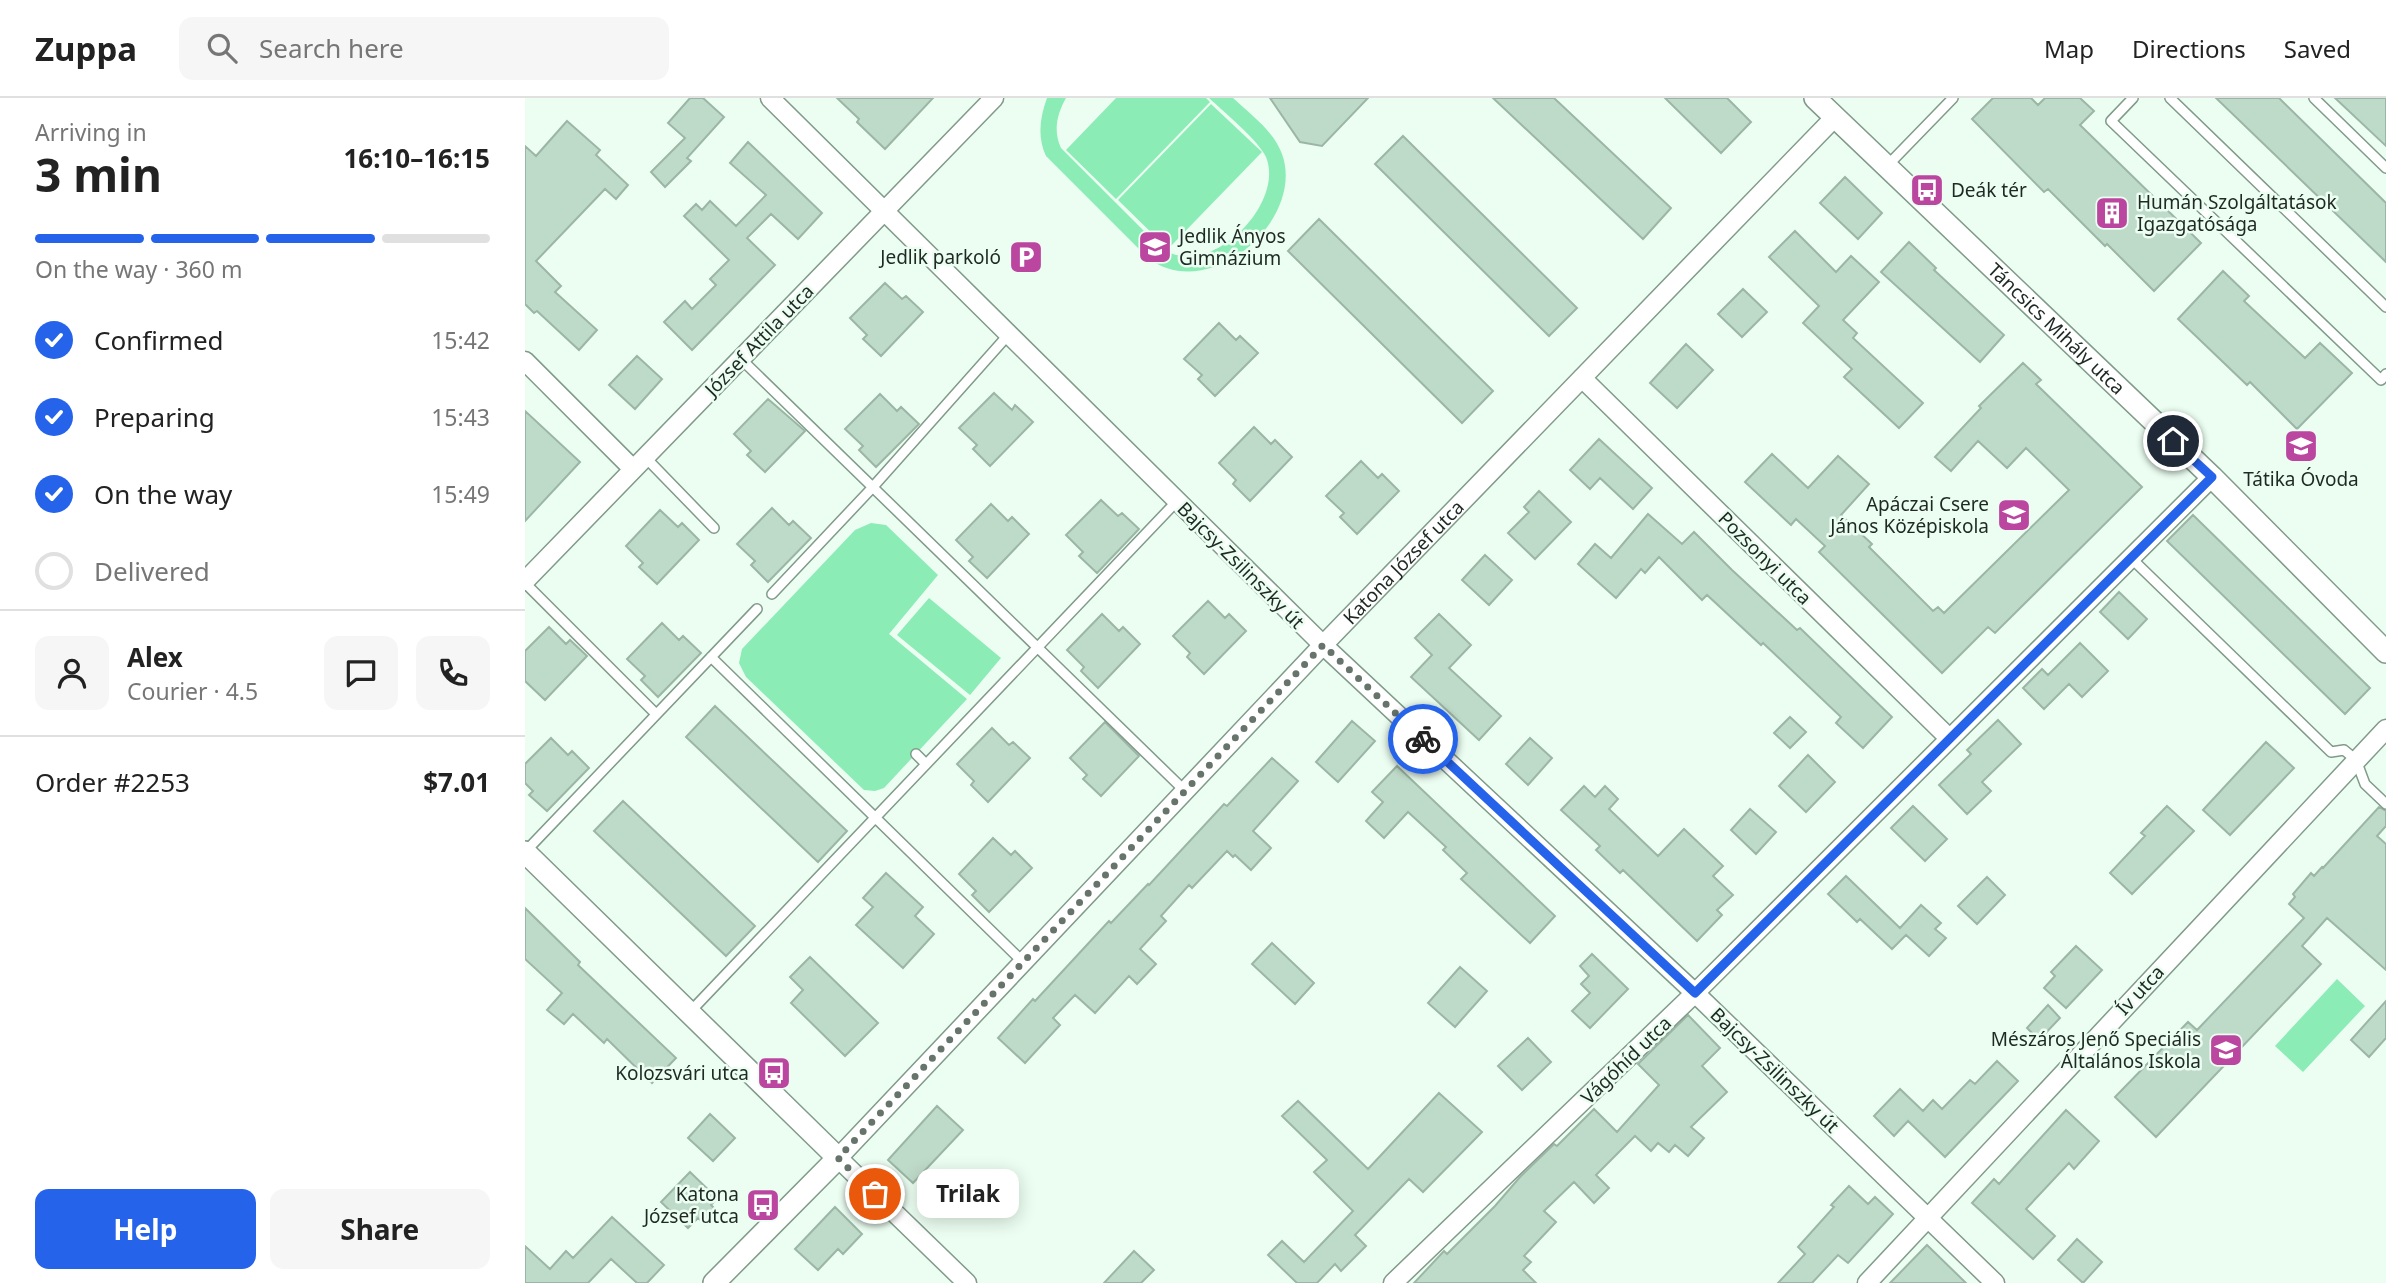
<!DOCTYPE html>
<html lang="en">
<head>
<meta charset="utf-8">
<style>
  :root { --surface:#fff; --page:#f6f6f6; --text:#222; --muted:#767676; --line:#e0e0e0; --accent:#2563eb }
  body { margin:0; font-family:"Noto Sans",sans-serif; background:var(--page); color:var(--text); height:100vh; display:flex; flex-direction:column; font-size:26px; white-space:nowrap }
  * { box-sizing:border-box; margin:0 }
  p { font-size:23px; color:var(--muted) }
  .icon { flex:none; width:38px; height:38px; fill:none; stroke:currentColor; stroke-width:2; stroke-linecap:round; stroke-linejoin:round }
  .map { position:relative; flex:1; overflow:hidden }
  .panel { display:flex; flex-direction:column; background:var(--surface); width:525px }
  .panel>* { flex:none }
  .pin { position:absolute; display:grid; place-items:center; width:60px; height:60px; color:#fff; margin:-30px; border:4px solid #fff; border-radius:50%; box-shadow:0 2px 7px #0007 }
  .courier { position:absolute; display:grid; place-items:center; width:70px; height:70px; margin:-35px; border:5px solid #2563eb; border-radius:50%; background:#fff; color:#222; box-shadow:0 2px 9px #0007 }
  .bubble { position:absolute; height:49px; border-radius:14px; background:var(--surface); box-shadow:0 4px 18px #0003; font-size:23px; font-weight:700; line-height:49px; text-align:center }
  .overview em { font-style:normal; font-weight:700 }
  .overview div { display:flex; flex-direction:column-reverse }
  .overview { display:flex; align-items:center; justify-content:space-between; height:119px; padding:0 35px }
  h1 { font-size:46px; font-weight:700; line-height:52px }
  .bar { display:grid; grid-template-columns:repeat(4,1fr); gap:10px 7px; align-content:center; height:84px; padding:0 35px }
  .bar i { height:9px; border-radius:5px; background:var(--line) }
  .bar .current { background:var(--accent) }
  .bar p { grid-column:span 4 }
  .line { display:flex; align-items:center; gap:18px; padding:0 35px; border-top:2px solid var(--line) }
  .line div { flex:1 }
  .round { display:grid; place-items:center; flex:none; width:74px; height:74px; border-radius:14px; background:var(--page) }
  ol { padding:0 35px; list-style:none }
  li { display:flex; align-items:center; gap:21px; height:77px }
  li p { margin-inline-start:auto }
  li .icon { padding:7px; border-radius:50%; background:var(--accent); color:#fff; stroke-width:4 }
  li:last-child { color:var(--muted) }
  li i { width:38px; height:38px; border:4px solid var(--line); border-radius:50% }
  .button { display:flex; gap:14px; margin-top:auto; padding:14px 35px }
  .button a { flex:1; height:80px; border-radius:14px; background:var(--accent); color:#fff; font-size:28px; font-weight:700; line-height:80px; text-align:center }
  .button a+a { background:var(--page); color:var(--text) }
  header { display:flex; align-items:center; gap:42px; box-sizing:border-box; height:98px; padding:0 35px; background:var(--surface); border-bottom:2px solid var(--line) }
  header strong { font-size:33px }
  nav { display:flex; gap:38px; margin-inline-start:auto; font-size:24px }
  .search { width:490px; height:63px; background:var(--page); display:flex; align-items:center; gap:18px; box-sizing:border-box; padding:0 24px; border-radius:14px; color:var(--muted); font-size:26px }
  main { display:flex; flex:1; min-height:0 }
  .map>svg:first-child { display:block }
</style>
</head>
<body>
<header>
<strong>Zuppa</strong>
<div class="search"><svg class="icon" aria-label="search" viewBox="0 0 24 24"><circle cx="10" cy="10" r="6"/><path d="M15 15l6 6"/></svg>Search here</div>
<nav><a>Map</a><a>Directions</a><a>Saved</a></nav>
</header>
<main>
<section class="panel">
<div class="overview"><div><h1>3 min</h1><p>Arriving in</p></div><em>16:10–16:15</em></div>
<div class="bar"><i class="current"></i><i class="current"></i><i class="current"></i><i></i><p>On the way · 360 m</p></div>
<ol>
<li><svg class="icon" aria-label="check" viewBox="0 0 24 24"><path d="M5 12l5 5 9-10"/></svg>Confirmed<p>15:42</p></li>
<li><svg class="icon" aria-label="check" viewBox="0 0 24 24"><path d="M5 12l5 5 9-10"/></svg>Preparing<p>15:43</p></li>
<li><svg class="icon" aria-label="check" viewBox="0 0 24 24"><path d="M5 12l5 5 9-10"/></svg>On the way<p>15:49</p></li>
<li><i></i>Delivered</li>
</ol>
<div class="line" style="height:126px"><a class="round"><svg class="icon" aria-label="person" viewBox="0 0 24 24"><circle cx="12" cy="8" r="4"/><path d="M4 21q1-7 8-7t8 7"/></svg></a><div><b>Alex</b><p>Courier · 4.5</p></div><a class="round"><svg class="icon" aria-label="chat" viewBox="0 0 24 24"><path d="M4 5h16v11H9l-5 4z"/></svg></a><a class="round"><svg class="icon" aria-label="phone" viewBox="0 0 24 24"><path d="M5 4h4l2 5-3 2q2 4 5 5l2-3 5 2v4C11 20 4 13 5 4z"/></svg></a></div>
<div class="line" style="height:91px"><div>Order #2253</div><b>$7.01</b></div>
<div class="button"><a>Help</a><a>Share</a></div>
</section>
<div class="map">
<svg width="1861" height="1185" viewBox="0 0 1861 1185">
  <rect width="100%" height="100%" fill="#ecfef2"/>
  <path fill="#8becb6" d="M522 0H541C532 16 528 33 536 50L634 148C680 187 761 108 741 59 734 43 698 13 684 0H708C725 16 749 33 757 56 781 122 684 207 623 160L521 58C512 39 515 19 522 0Z
    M591 0H681L685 4 591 101 541 52Z
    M686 6 737 54 643 151 593 102Z
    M346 425 361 427 413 477 364 536 442 601 359 690 350 693 339 692 221 579 214 565 217 551 330 432Z
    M404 500 476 560 445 597 372 537Z
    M1812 881 1840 908 1778 974 1750 948Z"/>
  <path fill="#bedac8" stroke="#9bb6a5" stroke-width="2" d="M165 0H178L199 19 162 60 166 63 140 89 126 74 160 40 143 25Z
    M312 0H408L360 51 332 24 334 21Z
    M745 0H843L797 48 775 44Z
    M968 0H1029L1146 110 1118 141Z
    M1140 0H1202L1226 24 1196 55Z
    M1468 0H1506L1513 7 1520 0H1555L1569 13 1555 27 1676 145 1629 193 1582 146 1580 148 1523 91 1519 94 1447 21Z
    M1691 0H1754L1861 105V164Z
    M1810 0H1861V48Z
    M42 23 75 52 71 57 103 87 91 101 80 91 11 163 36 188 30 194 72 232 54 252 12 213 9 215 0 206V48L11 58Z
    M878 38 1052 210 1024 238 850 66Z
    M223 44 297 115 273 141 246 116 222 140 250 167 167 252 139 224 160 203 167 211 191 187 185 181 204 162 159 118 171 106 177 112 185 103 211 128 241 97 205 65Z
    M1320 79 1357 115 1333 141 1295 105Z
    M794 121 968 293 937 325 763 153Z
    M1270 133 1311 174 1326 158 1354 184 1318 222 1332 235 1328 240 1398 305 1374 330 1319 279 1327 271 1278 225 1294 208 1244 159Z
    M1384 144 1411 170 1409 172 1479 237 1455 264 1356 174Z
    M1698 173 1724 198 1719 203 1780 260 1795 245 1827 275 1772 331 1725 284 1722 287 1653 221Z
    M360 185 377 201 381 198 398 214 356 258 338 241 342 237 325 220Z
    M1218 191 1242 214 1217 239 1193 216Z
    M694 225 711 242 715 238 733 255 690 298 673 281 677 277 659 261Z
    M1161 246 1188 272 1152 310 1125 285Z
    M112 258 137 281 110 311 84 287Z
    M1498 265 1516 282 1511 286 1617 389 1470 535 1463 529 1417 575 1294 454 1300 448 1271 421 1266 427 1220 384 1247 356 1283 390 1313 358 1344 386 1316 417 1347 446 1344 449 1408 513 1413 509 1419 515 1544 392 1501 350 1482 370 1453 343 1426 373 1410 359 1456 310 1454 308Z
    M469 295 487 312 490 307 508 324 465 368 448 351 452 347 434 330Z
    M355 296 372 313 376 309 394 326 351 369 334 352 338 348 320 331Z
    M243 301 280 333 240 374 222 357 226 353 209 336Z
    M0 313 55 364 0 423Z
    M729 329 746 346 750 342 767 359 725 403 708 386 711 382 694 365Z
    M1074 341 1127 390 1108 411 1075 380 1065 391 1045 372Z
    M836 363 853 380 857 376 874 393 832 436 815 419 819 415 801 398Z
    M1014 393 1046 424 1010 461 983 435 1004 414 999 409Z
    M576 402 593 418 597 415 614 431 572 475 554 458 558 454 541 437Z
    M466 406 483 423 487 419 504 436 462 480 444 463 448 459 431 442Z
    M247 410 264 427 268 423 286 440 243 484 226 467 230 463 212 446Z
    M135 412 153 429 157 425 174 442 132 486 114 469 118 465 101 448Z
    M1123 416 1157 446 1169 434 1207 472 1272 532 1275 530 1367 619 1338 650 1311 625 1316 619 1238 545 1236 547 1182 497 1177 502 1134 459 1120 475 1116 471 1091 500 1053 466 1070 446 1086 460Z
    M1668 417 1845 590 1820 616 1642 443Z
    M960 457 987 482 964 507 937 482Z
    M1594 494 1622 521 1603 541 1575 514Z
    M683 503 700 520 704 516 721 533 679 576 662 559 665 555 648 538Z
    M577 516 594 533 598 529 615 546 573 590 556 573 559 569 542 552Z
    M914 516 946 547 924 570 976 618 954 642 886 579 907 557 890 540Z
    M137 525 154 542 158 538 176 555 133 599 116 582 120 578 102 561Z
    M24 529 41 546 45 542 62 558 20 602 0 583V553Z
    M1555 545 1583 573 1557 599 1544 586 1519 611 1498 590 1517 571 1523 577Z
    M190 608 322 733 293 764 161 639Z
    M1265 619 1281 634 1265 650 1249 635Z
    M1473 622 1496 646 1457 684 1466 693 1442 716 1414 687 1446 656 1442 652Z
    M827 623 850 643 813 684 791 664Z
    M580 624 614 658 576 698 558 681 562 677 545 660Z
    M467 630 484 647 488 644 505 660 463 704 446 687 449 683 432 666Z
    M26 640 43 657 47 653 64 670 22 713 4 697 8 693 0 685V666Z
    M1005 640 1027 660 1003 687 981 666Z
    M1741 644 1769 670 1705 737 1678 712Z
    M1283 657 1310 684 1281 714 1254 688Z
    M747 660 773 683 728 733 746 750 726 772 710 757 708 759 702 753 667 790 664 787 636 818 641 823 615 851 631 866 612 886 604 878 570 915 550 897 528 920 535 927 500 965 473 940 508 901 510 903 584 823 586 825 623 786 624 787 699 706 702 708Z
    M872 668 1030 818 1005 845 936 781 942 775 918 752 921 749 883 714 859 740 841 723 858 704 847 694Z
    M1059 688 1070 699 1080 688 1093 701 1084 711 1133 758 1159 731 1198 768 1188 778 1208 797 1192 812 1197 817 1172 843 1098 772 1095 775 1071 752 1075 748 1036 712Z
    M98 703 230 828 201 858 69 733Z
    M1388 708 1422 741 1400 763 1366 730Z
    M1642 708 1669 733 1607 796 1585 775 1620 738 1616 735Z
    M1854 709 1861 713V728L1852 738 1861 746V872L1802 820 1777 848 1796 866 1631 1039 1590 999 1663 924 1672 932 1779 820 1764 806 1770 799 1768 796 1786 775 1789 778 1797 769 1798 770Z
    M1225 711 1251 734 1231 756 1206 732Z
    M468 740 486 757 490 753 507 770 464 814 447 797 451 793 434 776Z
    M361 775 398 809 390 818 409 836 378 870 331 827 348 809 338 800Z
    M1321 778 1375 830 1396 807 1416 825 1410 831 1421 840 1404 858 1381 837 1367 851 1335 821 1332 824 1303 796Z
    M1462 779 1480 797 1452 826 1433 808Z
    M0 810 55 864 53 867 151 960 127 985 82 941 79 945 48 916 39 926 22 912 37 895 0 861Z
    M747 845 789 885 770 906 727 866Z
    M1551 848 1577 872 1541 910 1519 890 1530 878 1526 874Z
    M1067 856 1103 891 1065 930 1047 913 1065 895 1056 886 1064 878 1055 868Z
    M285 859 353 925 320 958 266 905 278 892 265 879Z
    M935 869 962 893 930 929 903 905Z
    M1861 903V940L1844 959 1826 942Z
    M1523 907 1535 920 1514 942 1502 930Z
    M1163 917 1195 950 1177 968 1202 994 1166 1029 1179 1040 1163 1058 1150 1047 1144 1054 1133 1045 1126 1053 1110 1038 1071 1077 1084 1090 1069 1105 1049 1084 1019 1113 1031 1124 999 1158 1006 1164 998 1172 1011 1185H889L919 1153 922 1156 970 1108 995 1079 1029 1046 1032 1048 1069 1011 1092 1034 1134 987 1113 966Z
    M1003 940 1026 964 997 992 973 968Z
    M1472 963 1493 983 1420 1059 1383 1023 1369 1038 1349 1018 1375 991 1398 1013 1408 1002 1417 1011 1445 982 1450 986Z
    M914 995 957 1034 898 1094 884 1081 830 1137 841 1148 816 1173 810 1166 792 1185H772L743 1157 757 1143 779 1164 828 1113 789 1074 802 1062 757 1018 773 1003 843 1071Z
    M412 1008 438 1032 388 1085 363 1062Z
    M1541 1012 1574 1043 1549 1071 1544 1065 1501 1111 1530 1138 1508 1161 1447 1105 1469 1081 1474 1086Z
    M185 1016 210 1040 188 1063 163 1040Z
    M165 1074 192 1100 186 1107 192 1113 180 1126 173 1120 163 1130 136 1104Z
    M1324 1088 1343 1106 1350 1099 1368 1116 1323 1165 1313 1157 1287 1185H1253L1280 1156 1273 1149 1309 1109 1306 1107Z
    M310 1109 337 1136 318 1156 313 1151 293 1172 270 1151Z
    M87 1119 139 1167 122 1185H112L86 1161 63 1185H0V1148L25 1171 41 1153 48 1160Z
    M1552 1141 1577 1164 1558 1185 1533 1162Z
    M1402 1147 1441 1185H1365Z
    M609 1153 629 1172 616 1185H579Z"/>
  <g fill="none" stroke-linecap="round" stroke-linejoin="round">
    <g stroke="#809b8a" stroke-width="12">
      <path id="service" d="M1608 0 1586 23 1856 282 1861 276
        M1645 0 1861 209
        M1789 0 1861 70
        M1363 67 1428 0
        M216 261 660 693
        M120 359 189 430
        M1606 460 1806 654 1819 652 1831 662 1840 686 1861 706
        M0 485 131 616
        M247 496 347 390 484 236
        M186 559 498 864
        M391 656 401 666
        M1 753 232 511
        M164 915 652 403"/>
    </g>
    <g stroke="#809b8a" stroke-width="21">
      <g id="minor">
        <path d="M245 0 798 547 1170 895 1470 1185"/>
        <path d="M0 263 108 371"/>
        <path d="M1057 280 1424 640"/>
        <path d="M0 483 469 0"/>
        <path id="s1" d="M442 1185 313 1060 798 547 1310 19"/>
        <path d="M868 1185 1170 895 1687 379"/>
        <path d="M1342 1185 1861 631"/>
      </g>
    </g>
    <g stroke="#809b8a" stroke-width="24">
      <g id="tertiary">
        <path id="s2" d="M1290 0 1687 379 1861 554"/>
        <path d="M0 754 313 1060 189 1185"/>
      </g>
    </g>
    <use href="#service" stroke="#fff" stroke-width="9"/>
    <use href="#minor" stroke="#fff" stroke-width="18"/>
    <use href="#tertiary" stroke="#fff" stroke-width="21"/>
  </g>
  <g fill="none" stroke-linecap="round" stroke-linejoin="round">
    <path stroke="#66746b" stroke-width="7" stroke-dasharray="0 12.6" d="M350 1096 313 1060 798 547 898 641"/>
    <path stroke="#2563eb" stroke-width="9" d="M898 641 1170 895 1687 379 1648 343"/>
  </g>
  <defs>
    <g id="bus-square" transform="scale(1.75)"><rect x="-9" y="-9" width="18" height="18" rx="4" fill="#ba469f" stroke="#ecfef2"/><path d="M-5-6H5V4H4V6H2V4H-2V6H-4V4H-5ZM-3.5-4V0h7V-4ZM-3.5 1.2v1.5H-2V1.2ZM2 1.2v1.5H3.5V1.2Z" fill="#fff"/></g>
    <g id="building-square" transform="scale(1.75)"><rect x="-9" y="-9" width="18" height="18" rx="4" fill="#ba469f" stroke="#ecfef2"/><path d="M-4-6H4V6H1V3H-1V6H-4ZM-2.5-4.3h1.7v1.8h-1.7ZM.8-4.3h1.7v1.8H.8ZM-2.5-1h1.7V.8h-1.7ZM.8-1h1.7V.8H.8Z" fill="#fff"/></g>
    <g id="school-square" transform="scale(1.75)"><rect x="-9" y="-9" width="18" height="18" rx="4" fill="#ba469f" stroke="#ecfef2"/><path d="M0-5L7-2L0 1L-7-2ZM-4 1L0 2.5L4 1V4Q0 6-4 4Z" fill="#fff"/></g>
    <g id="parking-square" transform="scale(1.75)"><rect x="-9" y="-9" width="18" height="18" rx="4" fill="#ba469f" stroke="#ecfef2"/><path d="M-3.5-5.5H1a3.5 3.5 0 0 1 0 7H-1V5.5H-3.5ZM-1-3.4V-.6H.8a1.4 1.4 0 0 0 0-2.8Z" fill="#fff"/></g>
  </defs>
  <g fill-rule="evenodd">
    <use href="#bus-square" x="1402" y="92"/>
    <use href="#building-square" x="1587" y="115"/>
    <use href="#school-square" x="630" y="149"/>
    <use href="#parking-square" x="501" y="159"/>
    <use href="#school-square" x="1776" y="348"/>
    <use href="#school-square" x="1489" y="417"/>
    <use href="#school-square" x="1701" y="952"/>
    <use href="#bus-square" x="249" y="975"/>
    <use href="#bus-square" x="238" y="1107"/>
  </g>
  <g text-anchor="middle" stroke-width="5" stroke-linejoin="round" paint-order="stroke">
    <g font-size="19" fill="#1e2923" stroke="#ecfef2" text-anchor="end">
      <text x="1426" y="99" text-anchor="start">Deák tér</text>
      <text x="1612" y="111" text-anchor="start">Humán Szolgáltatások<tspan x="1612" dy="22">Igazgatósága</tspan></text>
      <text x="654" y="145" text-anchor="start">Jedlik Ányos<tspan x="654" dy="22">Gimnázium</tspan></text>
      <text x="476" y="166">Jedlik parkoló</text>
      <text x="1776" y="388" text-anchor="middle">Tátika Óvoda</text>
      <text x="1464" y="413">Apáczai Csere<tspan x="1464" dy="22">János Középiskola</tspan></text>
      <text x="1676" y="948">Mészáros Jenő Speciális<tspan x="1676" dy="22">Általános Iskola</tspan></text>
      <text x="224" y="982">Kolozsvári utca</text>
      <text x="214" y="1103">Katona<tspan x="214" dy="22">József utca</tspan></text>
    </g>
    <g font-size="19" fill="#1e2923" stroke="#ecfef2">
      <text dy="7" stroke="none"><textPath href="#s2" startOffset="334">Táncsics Mihály utca</textPath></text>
      <text transform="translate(234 242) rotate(-46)" y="7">József Attila utca</text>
      <text transform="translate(1240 460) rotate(45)" y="7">Pozsonyi utca</text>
      <text dy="7" stroke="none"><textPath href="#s1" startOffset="1001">Katona József utca</textPath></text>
      <text transform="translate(716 467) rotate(45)" y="7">Bajcsy-Zsilinszky út</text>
      <text transform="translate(1615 892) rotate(-47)" y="7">Ív utca</text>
      <text transform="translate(1101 962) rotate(-44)" y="7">Vágóhíd utca</text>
      <text transform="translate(1250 972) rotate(44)" y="7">Bajcsy-Zsilinszky út</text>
    </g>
  </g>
</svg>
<div class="pin" style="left:350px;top:1096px;background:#ea580c"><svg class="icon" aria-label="bag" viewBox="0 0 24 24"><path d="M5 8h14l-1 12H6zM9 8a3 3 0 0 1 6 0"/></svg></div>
<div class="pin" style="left:1648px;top:343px;background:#1f2937"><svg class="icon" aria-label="home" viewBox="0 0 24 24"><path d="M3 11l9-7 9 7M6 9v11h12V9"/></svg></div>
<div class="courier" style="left:898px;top:641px"><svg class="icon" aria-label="bike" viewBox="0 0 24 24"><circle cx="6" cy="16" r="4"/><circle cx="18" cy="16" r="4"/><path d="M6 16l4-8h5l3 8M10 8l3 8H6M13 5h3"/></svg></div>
<div class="bubble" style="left:392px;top:1071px;width:102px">Trilak</div>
</div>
</main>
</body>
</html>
